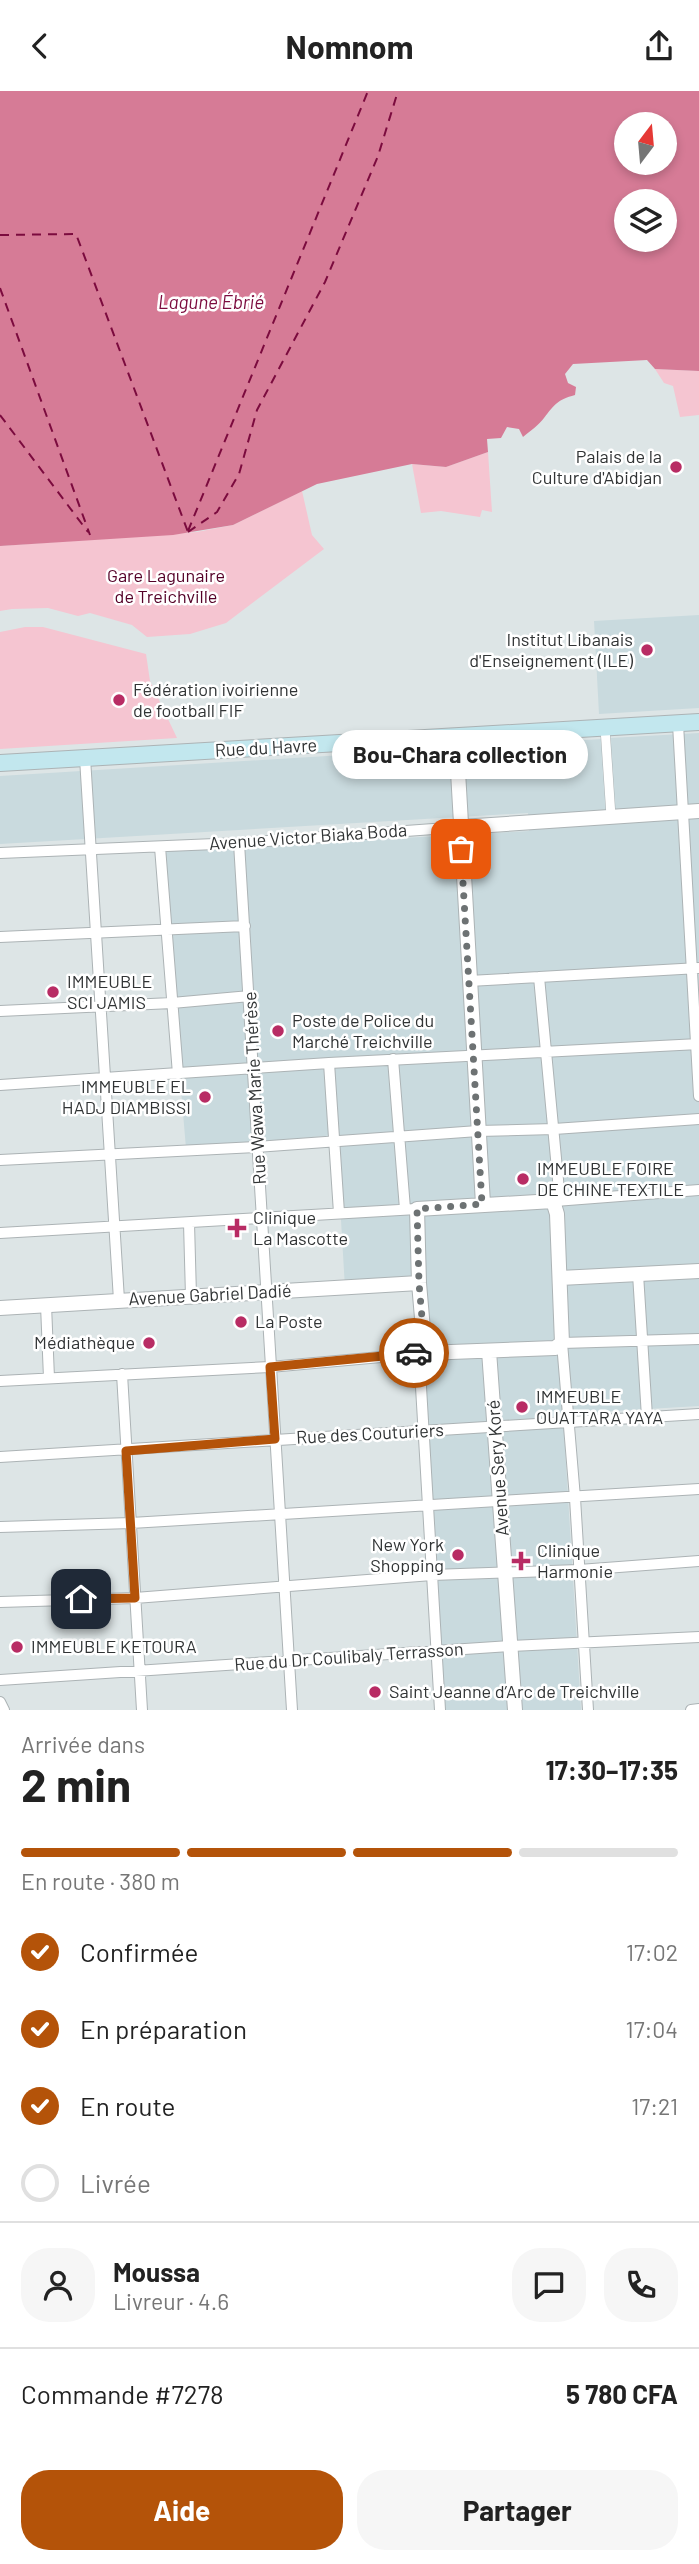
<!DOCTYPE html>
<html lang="fr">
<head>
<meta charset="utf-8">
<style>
  :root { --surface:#fff; --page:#f6f6f6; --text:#222; --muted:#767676; --line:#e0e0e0; --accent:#b45309 }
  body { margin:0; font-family:Barlow,sans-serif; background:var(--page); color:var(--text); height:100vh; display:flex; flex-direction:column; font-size:26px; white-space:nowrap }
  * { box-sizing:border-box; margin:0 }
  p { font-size:23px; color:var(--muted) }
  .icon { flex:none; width:38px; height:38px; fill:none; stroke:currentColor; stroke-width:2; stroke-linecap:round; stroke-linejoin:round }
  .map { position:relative; height:1619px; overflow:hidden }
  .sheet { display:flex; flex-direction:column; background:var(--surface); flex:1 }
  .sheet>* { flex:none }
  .needle { width:46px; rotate:16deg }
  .controls { position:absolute; left:614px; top:21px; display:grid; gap:14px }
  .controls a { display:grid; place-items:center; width:63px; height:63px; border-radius:50%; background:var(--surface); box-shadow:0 4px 10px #0003; font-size:35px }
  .pin { position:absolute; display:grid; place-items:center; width:60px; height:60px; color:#fff; margin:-30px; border-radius:14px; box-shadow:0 4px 10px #0006 }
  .courier { position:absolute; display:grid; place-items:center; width:70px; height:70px; margin:-35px; border:5px solid #b45309; border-radius:50%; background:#fff; color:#222; box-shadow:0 2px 9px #0007 }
  .bubble { position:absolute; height:49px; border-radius:24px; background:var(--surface); box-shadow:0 4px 10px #0003; font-size:23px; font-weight:700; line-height:49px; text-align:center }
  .head em { font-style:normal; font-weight:700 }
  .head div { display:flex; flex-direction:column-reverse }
  .head { display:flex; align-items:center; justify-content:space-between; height:119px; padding:0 21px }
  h1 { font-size:46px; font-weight:700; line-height:52px }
  .bar { display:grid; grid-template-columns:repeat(4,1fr); gap:10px 7px; align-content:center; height:84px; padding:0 21px }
  .bar i { height:9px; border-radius:5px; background:var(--line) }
  .bar .current { background:var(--accent) }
  .bar p { grid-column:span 4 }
  .line { display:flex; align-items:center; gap:18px; padding:0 21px; border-top:2px solid var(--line) }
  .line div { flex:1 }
  .round { display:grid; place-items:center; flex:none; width:74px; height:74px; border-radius:28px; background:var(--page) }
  ol { padding:0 21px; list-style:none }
  li { display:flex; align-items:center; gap:21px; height:77px }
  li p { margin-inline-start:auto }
  li .icon { padding:7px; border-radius:50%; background:var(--accent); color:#fff; stroke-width:4 }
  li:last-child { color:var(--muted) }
  li i { width:38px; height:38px; border:4px solid var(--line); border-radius:50% }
  .action { display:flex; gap:14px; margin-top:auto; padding:14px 21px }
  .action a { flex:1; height:80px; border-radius:28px; background:var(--accent); color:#fff; font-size:28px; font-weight:700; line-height:80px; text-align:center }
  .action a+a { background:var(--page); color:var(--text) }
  header { display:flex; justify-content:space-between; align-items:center; height:91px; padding:0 21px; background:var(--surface); font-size:32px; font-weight:700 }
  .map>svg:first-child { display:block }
</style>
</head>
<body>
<header><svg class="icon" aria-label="back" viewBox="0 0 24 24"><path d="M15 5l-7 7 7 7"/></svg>Nomnom<svg class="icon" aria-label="share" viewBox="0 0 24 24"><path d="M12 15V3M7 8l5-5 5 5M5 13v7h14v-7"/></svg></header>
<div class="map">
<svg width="699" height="1619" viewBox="0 0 699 1619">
  <rect width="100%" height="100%" fill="#dde5e6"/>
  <path fill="#c9dade" d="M699 524V617L599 623 594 530Z
    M699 642V1315L563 1323 581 1619H441L413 1193 345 1197 336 1044 186 1057 160 755H259L529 740 528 722 0 753V685L602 648 614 716 610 647Z"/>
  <path fill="#f5c5d1" d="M655 278 699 280V324L680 326 673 295 664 292Z
    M488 361 492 421 482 419 480 426 441 420 421 422 412 373 446 376Z
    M302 400 312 444 324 458 226 532 190 543 147 546 132 534 90 522 78 525 48 517 12 518 0 520V455L197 441 233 434Z
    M25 536H43L146 563 150 590 177 647 0 658V541Z"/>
  <path fill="#d67b96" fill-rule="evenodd" d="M0 0H699V280L655 278 647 269 573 273 565 283 568 292 576 296 575 304C557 309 555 313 544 327 539 334 530 340 523 346L519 338 507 336 501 347 487 348 488 361 446 376 412 373 317 393 233 434 173 444 0 455ZM626 33H665V72H626ZM626 110H665V149H626Z"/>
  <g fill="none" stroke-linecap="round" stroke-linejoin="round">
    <path stroke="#7b0b3e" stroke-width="2" stroke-dasharray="9 7" stroke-linecap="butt" d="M0 144 76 143 188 441
      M0 197 90 444
      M0 324 88 441
      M188 440 368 0
      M188 441 217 421 239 383 257 319 325 191 378 65 398 0"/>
    <g stroke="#acb3b5" stroke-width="10">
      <path id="pedestrian" d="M605 637 611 725"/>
    </g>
    <g stroke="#acb3b5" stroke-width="12">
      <path id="minor" d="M678 633 699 1005
        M85 667 119 1209
        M239 752 292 1619
        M160 756 178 983
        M0 762 239 752 461 736
        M0 846 245 835
        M539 886 560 1110
        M469 890 699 877
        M0 920 172 912 250 905
        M393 968 405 1118
        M329 972 339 1122
        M0 994 329 972 699 953
        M0 1069 256 1056 478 1040 554 1038 699 1028
        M555 1110 699 1099
        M189 1132 191 1205
        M0 1142 417 1118
        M638 1183 647 1326
        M46 1214 49 1287
        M419 1262 440 1619
        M122 1283 142 1619
        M0 1290 270 1276 425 1262
        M0 1366 699 1323
        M0 1436 131 1432 699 1398
        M0 1511 135 1507 432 1484 579 1479 699 1470
        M0 1589 511 1555 699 1546
        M0 1611 4 1619
        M588 1619 575 1407 562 1252 699 1248
        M691 1619 699 1618"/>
    </g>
    <g stroke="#acb3b5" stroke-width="16">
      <path id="tertiary" d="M456 646 483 1113
        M461 736 699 720
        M553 1110 557 1123 562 1252 555 1257 425 1262 419 1192 417 1118Z
        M560 1187 699 1180
        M0 1217 419 1192
        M489 1260 515 1619"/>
    </g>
    <g stroke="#acb3b5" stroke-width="18">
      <path id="secondary" d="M0 672 699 631"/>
    </g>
    <use href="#pedestrian" stroke="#fff" stroke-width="9"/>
    <use href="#minor" stroke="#fff" stroke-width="10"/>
    <use href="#tertiary" stroke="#fff" stroke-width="14"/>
    <use href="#secondary" stroke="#c2e7ee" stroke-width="16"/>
  </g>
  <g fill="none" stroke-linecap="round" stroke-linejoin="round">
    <path stroke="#6d7273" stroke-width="7" stroke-dasharray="0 12.6" d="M414 1262H425L419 1192 417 1118 482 1113 461 758"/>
    <path stroke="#b45309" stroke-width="9" d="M81 1508 135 1507 126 1360 275 1348 270 1276 414 1262"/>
  </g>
  <g fill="#b82c64" stroke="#fff" stroke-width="2.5">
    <circle cx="676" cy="376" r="7"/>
    <circle cx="647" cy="559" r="7"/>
    <circle cx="119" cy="609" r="7"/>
    <circle cx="53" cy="901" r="7"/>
    <circle cx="278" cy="940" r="7"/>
    <circle cx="205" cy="1006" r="7"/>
    <circle cx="523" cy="1088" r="7"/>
    <path d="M233.5 1126.5h7v7h7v7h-7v7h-7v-7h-7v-7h7z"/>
    <circle cx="241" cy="1231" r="7"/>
    <circle cx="149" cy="1252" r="7"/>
    <circle cx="522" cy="1316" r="7"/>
    <circle cx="458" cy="1464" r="7"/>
    <path d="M517.5 1459.5h7v7h7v7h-7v7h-7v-7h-7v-7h7z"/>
    <circle cx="17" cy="1556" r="7"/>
    <circle cx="375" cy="1601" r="7"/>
  </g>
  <g text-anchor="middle" stroke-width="5" stroke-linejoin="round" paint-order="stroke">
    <g font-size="18" fill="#313435" stroke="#fff" text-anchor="start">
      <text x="662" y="372" text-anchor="end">Palais de la<tspan x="662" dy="21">Culture d'Abidjan</tspan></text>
      <text x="633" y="555" text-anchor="end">Institut Libanais<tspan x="633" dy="21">d'Enseignement (ILE)</tspan></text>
      <text x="133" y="605">Fédération ivoirienne<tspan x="133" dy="21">de football FIF</tspan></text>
      <text x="67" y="897">IMMEUBLE<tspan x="67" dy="21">SCI JAMIS</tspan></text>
      <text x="292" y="936">Poste de Police du<tspan x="292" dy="21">Marché Treichville</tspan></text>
      <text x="191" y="1002" text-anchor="end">IMMEUBLE EL<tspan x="191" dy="21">HADJ DIAMBISSI</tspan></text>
      <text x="537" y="1084">IMMEUBLE FOIRE<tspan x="537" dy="21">DE CHINE TEXTILE</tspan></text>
      <text x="253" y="1133">Clinique<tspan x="253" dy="21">La Mascotte</tspan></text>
      <text x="255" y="1237">La Poste</text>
      <text x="135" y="1258" text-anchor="end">Médiathèque</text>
      <text x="536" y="1312">IMMEUBLE<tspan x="536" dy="21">OUATTARA YAYA</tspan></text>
      <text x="444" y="1460" text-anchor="end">New York<tspan x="444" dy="21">Shopping</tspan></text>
      <text x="537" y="1466">Clinique<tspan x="537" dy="21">Harmonie</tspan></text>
      <text x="31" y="1562">IMMEUBLE KETOURA</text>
      <text x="389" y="1607">Saint Jeanne d’Arc de Treichville</text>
    </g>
    <g font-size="18" fill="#540027" stroke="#fff">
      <text x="166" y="491">Gare Lagunaire<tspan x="166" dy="21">de Treichville</tspan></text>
    </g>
    <g font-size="18" fill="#313435" stroke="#fff">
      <text transform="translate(266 657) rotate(-3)" y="6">Rue du Havre</text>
      <text transform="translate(308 746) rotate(-4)" y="6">Avenue Victor Biaka Boda</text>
      <text transform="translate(255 997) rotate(-93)" y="6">Rue Wawa Marie Thérèse</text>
      <text transform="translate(210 1204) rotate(-3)" y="6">Avenue Gabriel Dadié</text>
      <text transform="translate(370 1343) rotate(-3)" y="6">Rue des Couturiers</text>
      <text transform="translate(498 1377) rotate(-94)" y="6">Avenue Sery Koré</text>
      <text transform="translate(349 1566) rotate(-4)" y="6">Rue du Dr Coulibaly Terrasson</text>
    </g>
    <g font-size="19" font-style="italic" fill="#7b0b3e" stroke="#fff">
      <text x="211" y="218">Lagune Ébrié</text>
    </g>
  </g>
</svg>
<div class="controls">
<a><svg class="needle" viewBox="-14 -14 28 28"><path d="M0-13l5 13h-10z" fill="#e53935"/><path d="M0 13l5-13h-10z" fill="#767676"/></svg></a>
<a><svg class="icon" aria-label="layers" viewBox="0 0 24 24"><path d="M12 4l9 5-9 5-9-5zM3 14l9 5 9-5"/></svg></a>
</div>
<div class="pin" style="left:461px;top:758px;background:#ea580c"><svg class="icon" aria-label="bag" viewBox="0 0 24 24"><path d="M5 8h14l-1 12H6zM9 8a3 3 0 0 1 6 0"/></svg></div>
<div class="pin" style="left:81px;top:1508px;background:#1f2937"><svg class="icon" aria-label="home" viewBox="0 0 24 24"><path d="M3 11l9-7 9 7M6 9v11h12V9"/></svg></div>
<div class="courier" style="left:414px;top:1262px"><svg class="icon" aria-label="car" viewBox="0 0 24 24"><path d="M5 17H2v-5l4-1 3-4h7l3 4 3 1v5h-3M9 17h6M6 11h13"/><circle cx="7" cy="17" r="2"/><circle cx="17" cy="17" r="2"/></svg></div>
<div class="bubble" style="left:332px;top:639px;width:256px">Bou-Chara collection</div>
</div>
<section class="sheet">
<div class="head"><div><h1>2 min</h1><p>Arrivée dans</p></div><em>17:30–17:35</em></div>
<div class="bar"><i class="current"></i><i class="current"></i><i class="current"></i><i></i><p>En route · 380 m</p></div>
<ol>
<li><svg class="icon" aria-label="check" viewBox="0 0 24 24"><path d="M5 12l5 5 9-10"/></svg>Confirmée<p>17:02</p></li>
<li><svg class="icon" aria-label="check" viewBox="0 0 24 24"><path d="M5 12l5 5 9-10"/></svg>En préparation<p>17:04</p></li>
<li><svg class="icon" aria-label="check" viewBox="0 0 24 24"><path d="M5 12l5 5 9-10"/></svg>En route<p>17:21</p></li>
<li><i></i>Livrée</li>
</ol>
<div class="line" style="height:126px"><a class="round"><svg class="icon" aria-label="person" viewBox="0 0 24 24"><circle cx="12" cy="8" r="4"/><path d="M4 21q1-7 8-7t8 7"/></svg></a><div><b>Moussa</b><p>Livreur · 4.6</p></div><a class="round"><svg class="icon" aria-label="chat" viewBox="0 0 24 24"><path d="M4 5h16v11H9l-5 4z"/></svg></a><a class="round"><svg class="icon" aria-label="phone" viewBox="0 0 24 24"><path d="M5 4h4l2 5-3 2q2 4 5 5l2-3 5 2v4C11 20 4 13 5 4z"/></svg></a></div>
<div class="line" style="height:91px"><div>Commande #7278</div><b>5 780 CFA</b></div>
<div class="action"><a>Aide</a><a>Partager</a></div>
</section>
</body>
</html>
